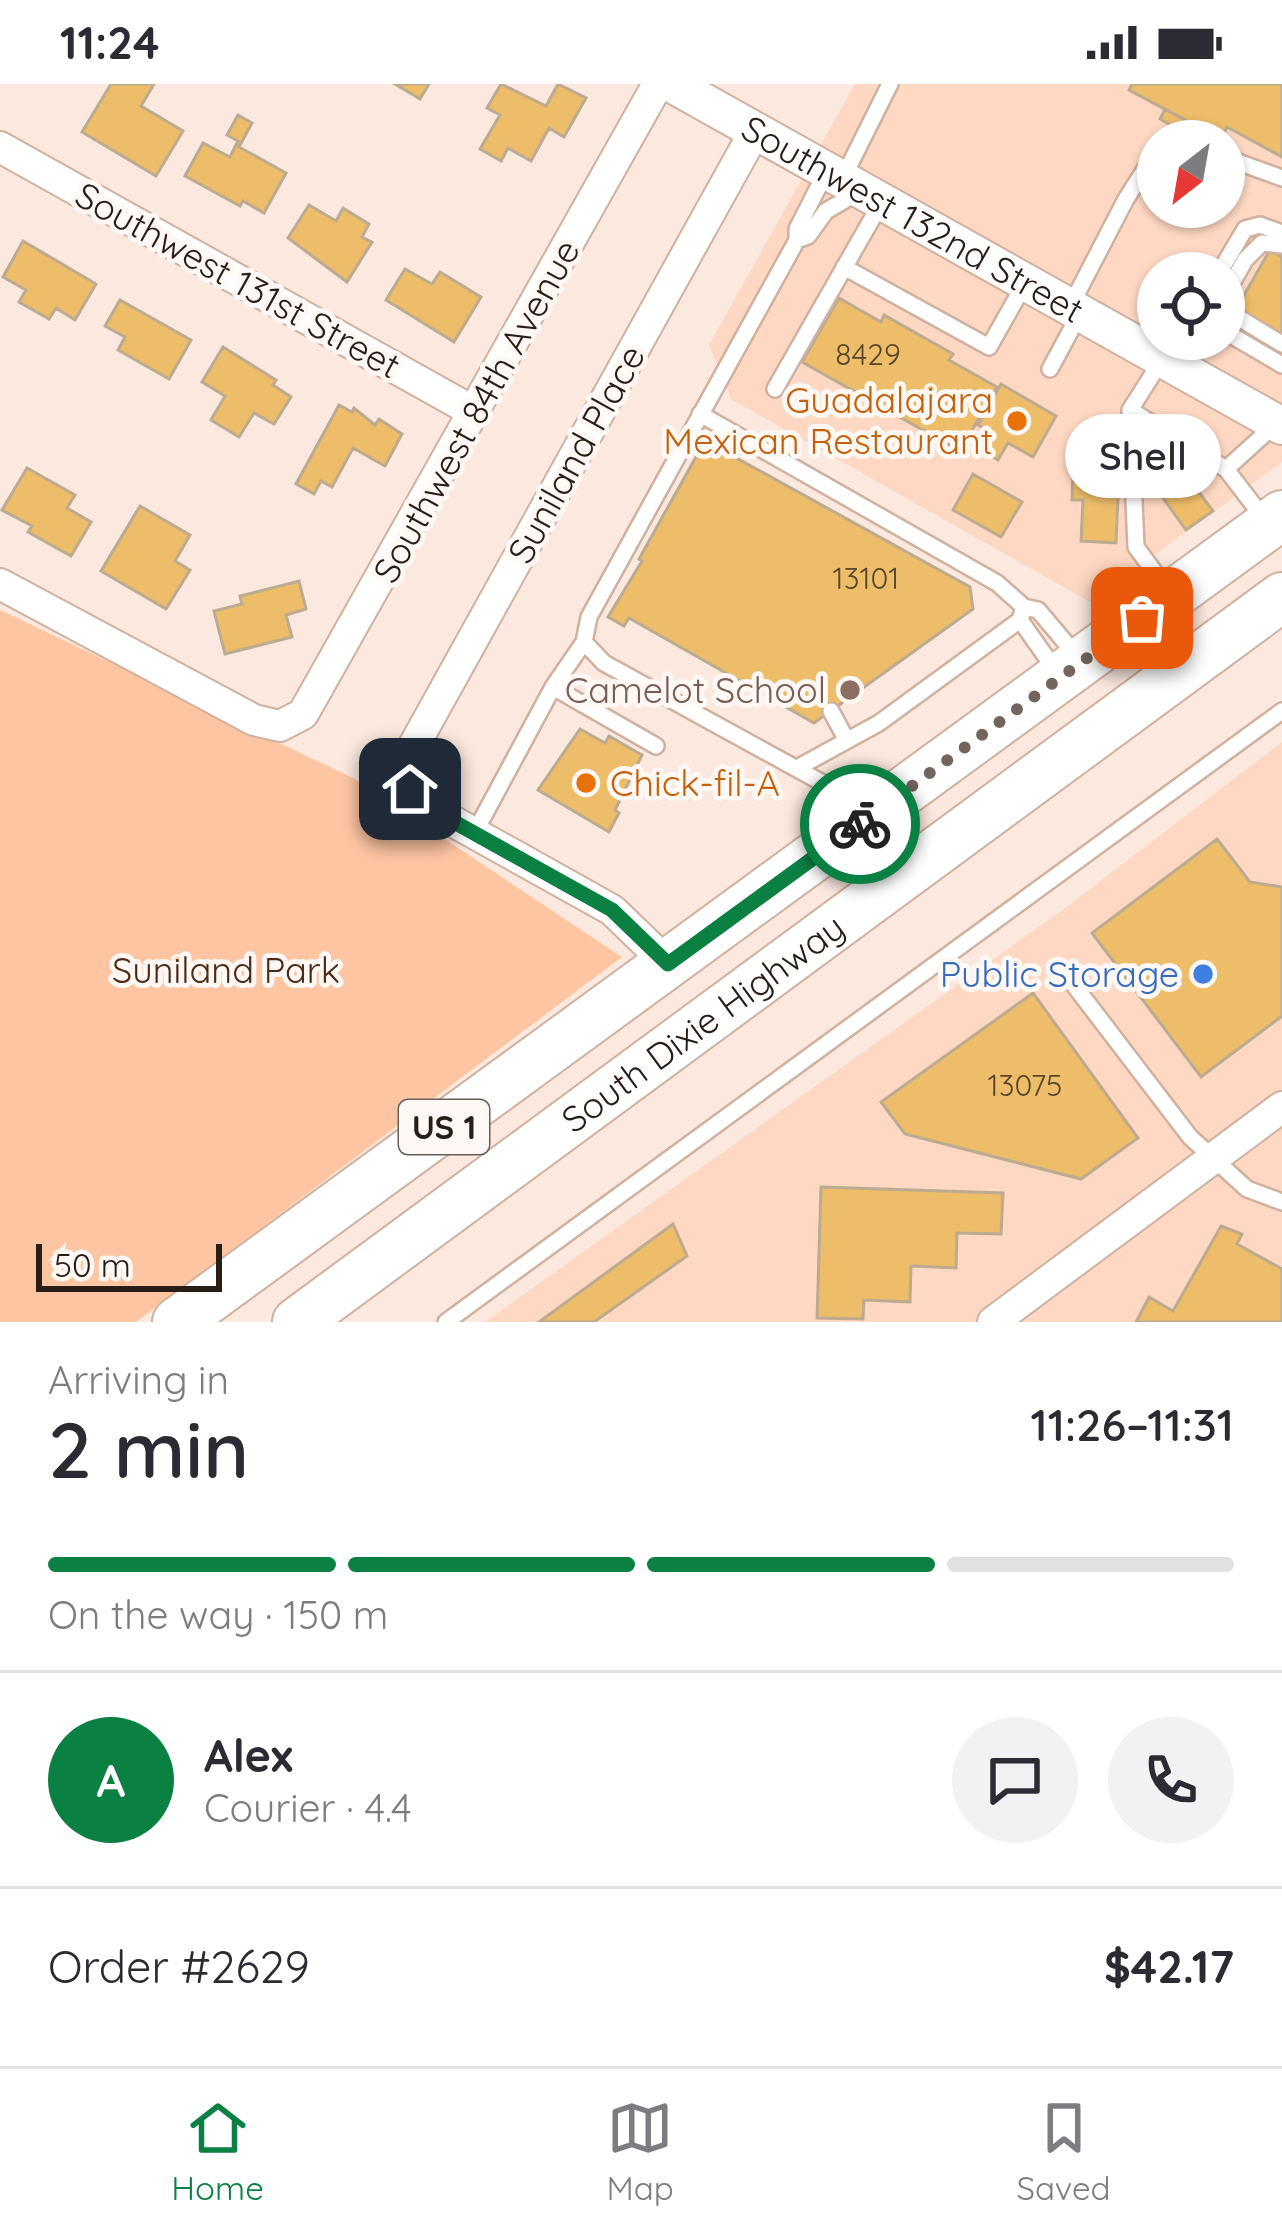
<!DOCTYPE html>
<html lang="en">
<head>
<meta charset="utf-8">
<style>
  :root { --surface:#fff; --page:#f2f2f3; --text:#2b2b33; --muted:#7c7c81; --line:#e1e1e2; --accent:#0b8043 }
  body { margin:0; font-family:Quicksand,sans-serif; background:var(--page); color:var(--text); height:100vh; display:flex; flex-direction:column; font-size:45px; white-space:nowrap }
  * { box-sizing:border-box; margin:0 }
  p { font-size:39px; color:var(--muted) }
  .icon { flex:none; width:66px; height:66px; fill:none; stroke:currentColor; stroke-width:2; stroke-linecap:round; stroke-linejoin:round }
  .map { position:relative; height:1238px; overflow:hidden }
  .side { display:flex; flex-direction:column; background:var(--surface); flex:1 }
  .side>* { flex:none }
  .needle { width:78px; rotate:211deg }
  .controls { position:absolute; left:1137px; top:36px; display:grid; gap:24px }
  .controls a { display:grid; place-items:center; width:108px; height:108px; border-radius:50%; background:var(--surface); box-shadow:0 3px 9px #0004; font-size:60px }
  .scale { position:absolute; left:36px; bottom:30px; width:186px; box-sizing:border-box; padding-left:12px; border:6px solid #291e17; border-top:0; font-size:33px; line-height:42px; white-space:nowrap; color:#291e17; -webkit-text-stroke:9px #fff8f5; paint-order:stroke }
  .pin { position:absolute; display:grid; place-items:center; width:102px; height:102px; color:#fff; margin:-51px; border-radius:24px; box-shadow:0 6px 18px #0006 }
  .courier { position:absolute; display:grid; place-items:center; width:120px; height:120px; margin:-60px; border:9px solid #0b8043; border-radius:50%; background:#fff; color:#222; box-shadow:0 3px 15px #0007 }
  .bubble { position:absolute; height:84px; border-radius:42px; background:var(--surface); box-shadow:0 3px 9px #0004; font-size:39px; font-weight:600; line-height:84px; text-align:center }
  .headline em { font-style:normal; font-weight:600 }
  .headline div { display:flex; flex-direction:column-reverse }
  .headline { display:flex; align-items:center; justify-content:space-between; height:204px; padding:0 48px }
  h1 { font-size:78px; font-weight:600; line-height:90px }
  .bar { display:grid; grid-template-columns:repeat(4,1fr); gap:18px 12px; align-content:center; height:144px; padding:0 48px }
  .bar i { height:15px; border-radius:9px; background:var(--line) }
  .bar .current { background:var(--accent) }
  .bar p { grid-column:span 4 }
  .line { display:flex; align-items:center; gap:30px; padding:0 48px; border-top:3px solid var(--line) }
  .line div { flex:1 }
  .round { display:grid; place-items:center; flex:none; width:126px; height:126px; border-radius:63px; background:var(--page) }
  .status { display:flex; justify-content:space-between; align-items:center; height:84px; padding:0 60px; background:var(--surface); direction:ltr }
  .status svg { height:33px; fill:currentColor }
  .dock { display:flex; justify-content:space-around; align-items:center; height:168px; border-top:3px solid var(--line); background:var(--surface); font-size:33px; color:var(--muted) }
  .dock a { display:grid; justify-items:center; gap:6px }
  .dock .current { color:var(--accent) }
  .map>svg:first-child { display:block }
</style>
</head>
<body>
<div class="status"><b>11:24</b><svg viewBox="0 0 49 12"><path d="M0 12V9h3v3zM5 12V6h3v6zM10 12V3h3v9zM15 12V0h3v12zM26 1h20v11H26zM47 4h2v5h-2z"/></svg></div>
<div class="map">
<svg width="1282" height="1238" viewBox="0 0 1282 1238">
  <rect width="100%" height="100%" fill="#fbe8de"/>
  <path fill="#fed8c2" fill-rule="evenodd" d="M855 0H1282V378L1090 518 731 315 709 261ZM1158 57H1224V123H1158ZM1158 189H1224V255H1158Z
    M1282 658V1238H485L1068 822Z"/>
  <path fill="#fec5a3" d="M0 526 353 694 622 873 136 1238H0Z"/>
  <path fill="#edbd69" stroke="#bcab90" stroke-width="3" d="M111 0H154L141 22 183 47 156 92 82 48Z
    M395 0H429L420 15Z
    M501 0 546 22 558 0 586 14 564 53 549 44 531 77 508 64 501 77 480 65 500 31 487 24Z
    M1132 0H1282V73L1227 43 1221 55 1129 6Z
    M1165 25 1185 36 1179 46 1160 35Z
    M238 31 252 39 239 63 286 89 264 129 243 117 240 122 185 92 203 59 230 73 238 57 227 51Z
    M309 121 336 137 343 124 369 140 362 153 372 158 347 198 288 154Z
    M23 157 96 200 75 236 56 224 49 235 19 218 26 206 3 193Z
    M1270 166 1282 173V252L1236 225Z
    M405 185 432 200 440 188 481 213 454 258 386 216Z
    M839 214 881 238 884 231 953 270 949 276 997 303 960 367 802 278Z
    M120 216 191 256 169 295 118 266 125 253 105 242Z
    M223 263 276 296 273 301 291 313 274 340 254 329 239 353 211 336 225 312 202 298Z
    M1001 300 1056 332 1033 373 1008 359 998 376 978 364 988 347 978 341Z
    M339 321 352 328 354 324 375 341 379 335 402 350 385 382 353 364 332 403 321 397 314 410 296 400Z
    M707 353 725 364 724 367 970 503 973 525 814 639 629 534 624 542 608 533 642 477 639 475Z
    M27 384 75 411 67 424 91 438 71 472 28 448 32 442 2 426Z
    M1073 386 1119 389 1116 459 1081 457 1083 416H1072Z
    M1184 388 1213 427 1186 446 1158 407Z
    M973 390 1022 418 1001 453 953 426Z
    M140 422 190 451 175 477 190 486 166 525 101 487Z
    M299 497 306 525 286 531 292 553 225 570 214 527 242 520 240 512Z
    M580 645 605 659 609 652 642 671 615 726 619 729 609 748 538 706Z
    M1217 755 1250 798 1282 803V932L1201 993 1092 849Z
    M1033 909 1138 1054 1081 1095 905 1050 881 1018Z
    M821 1103 1003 1109 1001 1150 957 1149 956 1184 911 1182 910 1218 864 1216 863 1235 817 1234Z
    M673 1140 687 1172 594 1238H539Z
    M1221 1142 1242 1150 1237 1160 1282 1185V1238H1136L1149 1213 1173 1227Z"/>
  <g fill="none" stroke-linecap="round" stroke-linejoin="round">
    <g stroke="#cfb1a0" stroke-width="20">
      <path id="service" d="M1224 73 1282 94
        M826 88 797 145V156L808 152 826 127 857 109
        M843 94 890 0
        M844 183 989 263 1024 201
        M1219 189 1245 145 1260 141 1282 149
        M1224 213 1245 176 1262 159 1282 161
        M1224 215 1226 226 1282 260
        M1070 223 1126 115 1158 65
        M1224 247 1282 281
        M1050 285 1079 231
        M775 305 881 119
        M1130 326 1226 385 1265 436
        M700 330 997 499 1024 523
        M1226 385 1277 339
        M1167 505 1136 463 1130 326 1163 274 1181 255
        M584 558 604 579 870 725
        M1056 587 1020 536 1024 523 1038 526 1076 571
        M553 603 656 662
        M831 627 846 655
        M797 684 879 639 1020 536
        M475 748 553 603 584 558 589 533 797 156
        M1064 888 1190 1053 1247 1105 1282 1118
        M446 1238 1282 627"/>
    </g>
    <g stroke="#cfb1a0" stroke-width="34">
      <path id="minor" d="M0 63 476 329
        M0 500 254 636 280 642 303 630 658 0
        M668 880 612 826 429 724C408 707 403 691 412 665L755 47
        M993 1238 1282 1023"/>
    </g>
    <g stroke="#cfb1a0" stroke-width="40">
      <g id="tertiary">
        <path id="s1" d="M672 0 1282 342"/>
      </g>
    </g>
    <g stroke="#cfb1a0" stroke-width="52">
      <g id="trunk">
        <path d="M177 1238 1282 431"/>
        <path id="s2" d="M297 1238 1282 513"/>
      </g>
    </g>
    <use href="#service" stroke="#fff" stroke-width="15"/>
    <use href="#minor" stroke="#fff" stroke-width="30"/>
    <use href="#tertiary" stroke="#fff" stroke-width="36"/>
    <use href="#trunk" stroke="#fff" stroke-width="48"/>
  </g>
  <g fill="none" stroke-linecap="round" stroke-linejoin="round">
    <path stroke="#72655d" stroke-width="12" stroke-dasharray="0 21.6" d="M860 740 1142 534"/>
    <path stroke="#0b8043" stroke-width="15" d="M410 705 429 724 612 826 668 880 860 740"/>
  </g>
  <g fill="#e8710a" stroke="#fff8f5" stroke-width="4.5">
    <circle cx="1017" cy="337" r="12"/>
    <circle cx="586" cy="699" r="12"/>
  </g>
  <circle fill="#8d6e63" stroke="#fff8f5" stroke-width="4.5" cx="850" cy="606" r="12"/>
  <circle fill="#3f7fe0" stroke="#fff8f5" stroke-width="4.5" cx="1203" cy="890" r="12"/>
  <g text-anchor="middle" stroke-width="10" stroke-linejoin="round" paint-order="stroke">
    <g font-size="30" fill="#5a462c">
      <text x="868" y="281">8429</text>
      <text x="866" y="505">13101</text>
      <text x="1025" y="1012">13075</text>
    </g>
    <rect fill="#fff8f5" stroke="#695f5a" stroke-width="3" x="399" y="1016" width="90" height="54" rx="9"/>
    <g font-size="33" font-weight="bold" fill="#291e17">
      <text x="444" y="1055">US 1</text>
    </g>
    <g font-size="36" fill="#291e17" stroke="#fff8f5">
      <text dy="13" stroke="none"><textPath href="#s1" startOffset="276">Southwest 132nd Street</textPath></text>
      <text transform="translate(238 196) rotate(29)" y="13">Southwest 131st Street</text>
      <text transform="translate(476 327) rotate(-61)" y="13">Southwest 84th Avenue</text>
      <text transform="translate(576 370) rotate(-61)" y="13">Suniland Place</text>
      <text dy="13" stroke="none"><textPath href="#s2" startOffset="504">South Dixie Highway</textPath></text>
    </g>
    <g font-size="36" fill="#c56008" stroke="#fff8f5" text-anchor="end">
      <text x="993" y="329">Guadalajara<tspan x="993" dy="41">Mexican Restaurant</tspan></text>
      <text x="610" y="712" text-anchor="start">Chick-fil-A</text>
    </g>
    <g font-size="36" fill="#785e54" stroke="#fff8f5" text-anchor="end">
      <text x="826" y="619">Camelot School</text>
    </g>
    <g font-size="36" fill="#4c2b16" stroke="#fff8f5">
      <text x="226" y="899">Suniland Park</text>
    </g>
    <g font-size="36" fill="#366cbe" stroke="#fff8f5" text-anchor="end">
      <text x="1179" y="903">Public Storage</text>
    </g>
  </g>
</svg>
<div class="controls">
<a><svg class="needle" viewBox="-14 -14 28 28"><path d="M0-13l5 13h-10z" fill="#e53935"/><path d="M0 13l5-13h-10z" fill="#7c7c81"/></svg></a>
<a><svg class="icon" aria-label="locate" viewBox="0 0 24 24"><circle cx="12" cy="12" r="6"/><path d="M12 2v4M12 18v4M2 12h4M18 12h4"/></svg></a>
</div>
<div class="scale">50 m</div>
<div class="pin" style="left:1142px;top:534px;background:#ea580c"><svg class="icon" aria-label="bag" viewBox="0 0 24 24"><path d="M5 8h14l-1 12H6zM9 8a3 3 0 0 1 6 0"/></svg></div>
<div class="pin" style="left:410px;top:705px;background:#1f2937"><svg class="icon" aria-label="home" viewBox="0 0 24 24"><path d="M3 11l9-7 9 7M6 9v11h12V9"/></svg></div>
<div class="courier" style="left:860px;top:740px"><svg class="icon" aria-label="bike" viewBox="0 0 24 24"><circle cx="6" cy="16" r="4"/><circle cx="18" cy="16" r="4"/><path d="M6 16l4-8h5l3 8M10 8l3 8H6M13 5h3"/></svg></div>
<div class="bubble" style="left:1065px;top:330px;width:156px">Shell</div>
</div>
<section class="side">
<div class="headline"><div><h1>2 min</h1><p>Arriving in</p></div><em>11:26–11:31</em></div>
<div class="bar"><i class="current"></i><i class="current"></i><i class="current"></i><i></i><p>On the way · 150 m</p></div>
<div class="line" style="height:216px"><b class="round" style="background:var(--accent);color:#fff">A</b><div><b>Alex</b><p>Courier · 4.4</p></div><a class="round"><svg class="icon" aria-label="chat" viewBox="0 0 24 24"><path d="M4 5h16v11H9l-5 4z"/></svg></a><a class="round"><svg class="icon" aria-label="phone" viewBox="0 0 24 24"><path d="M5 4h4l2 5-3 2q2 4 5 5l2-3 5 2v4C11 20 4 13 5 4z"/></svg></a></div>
<div class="line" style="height:156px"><div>Order #2629</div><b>$42.17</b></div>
</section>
<nav class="dock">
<a class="current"><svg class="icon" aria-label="home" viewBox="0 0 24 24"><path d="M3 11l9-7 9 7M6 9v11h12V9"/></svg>Home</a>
<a><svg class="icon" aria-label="map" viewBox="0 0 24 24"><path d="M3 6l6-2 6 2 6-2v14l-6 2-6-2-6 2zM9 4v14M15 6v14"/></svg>Map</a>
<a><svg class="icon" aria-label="saved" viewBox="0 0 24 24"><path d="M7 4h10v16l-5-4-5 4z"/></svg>Saved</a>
</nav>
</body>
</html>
